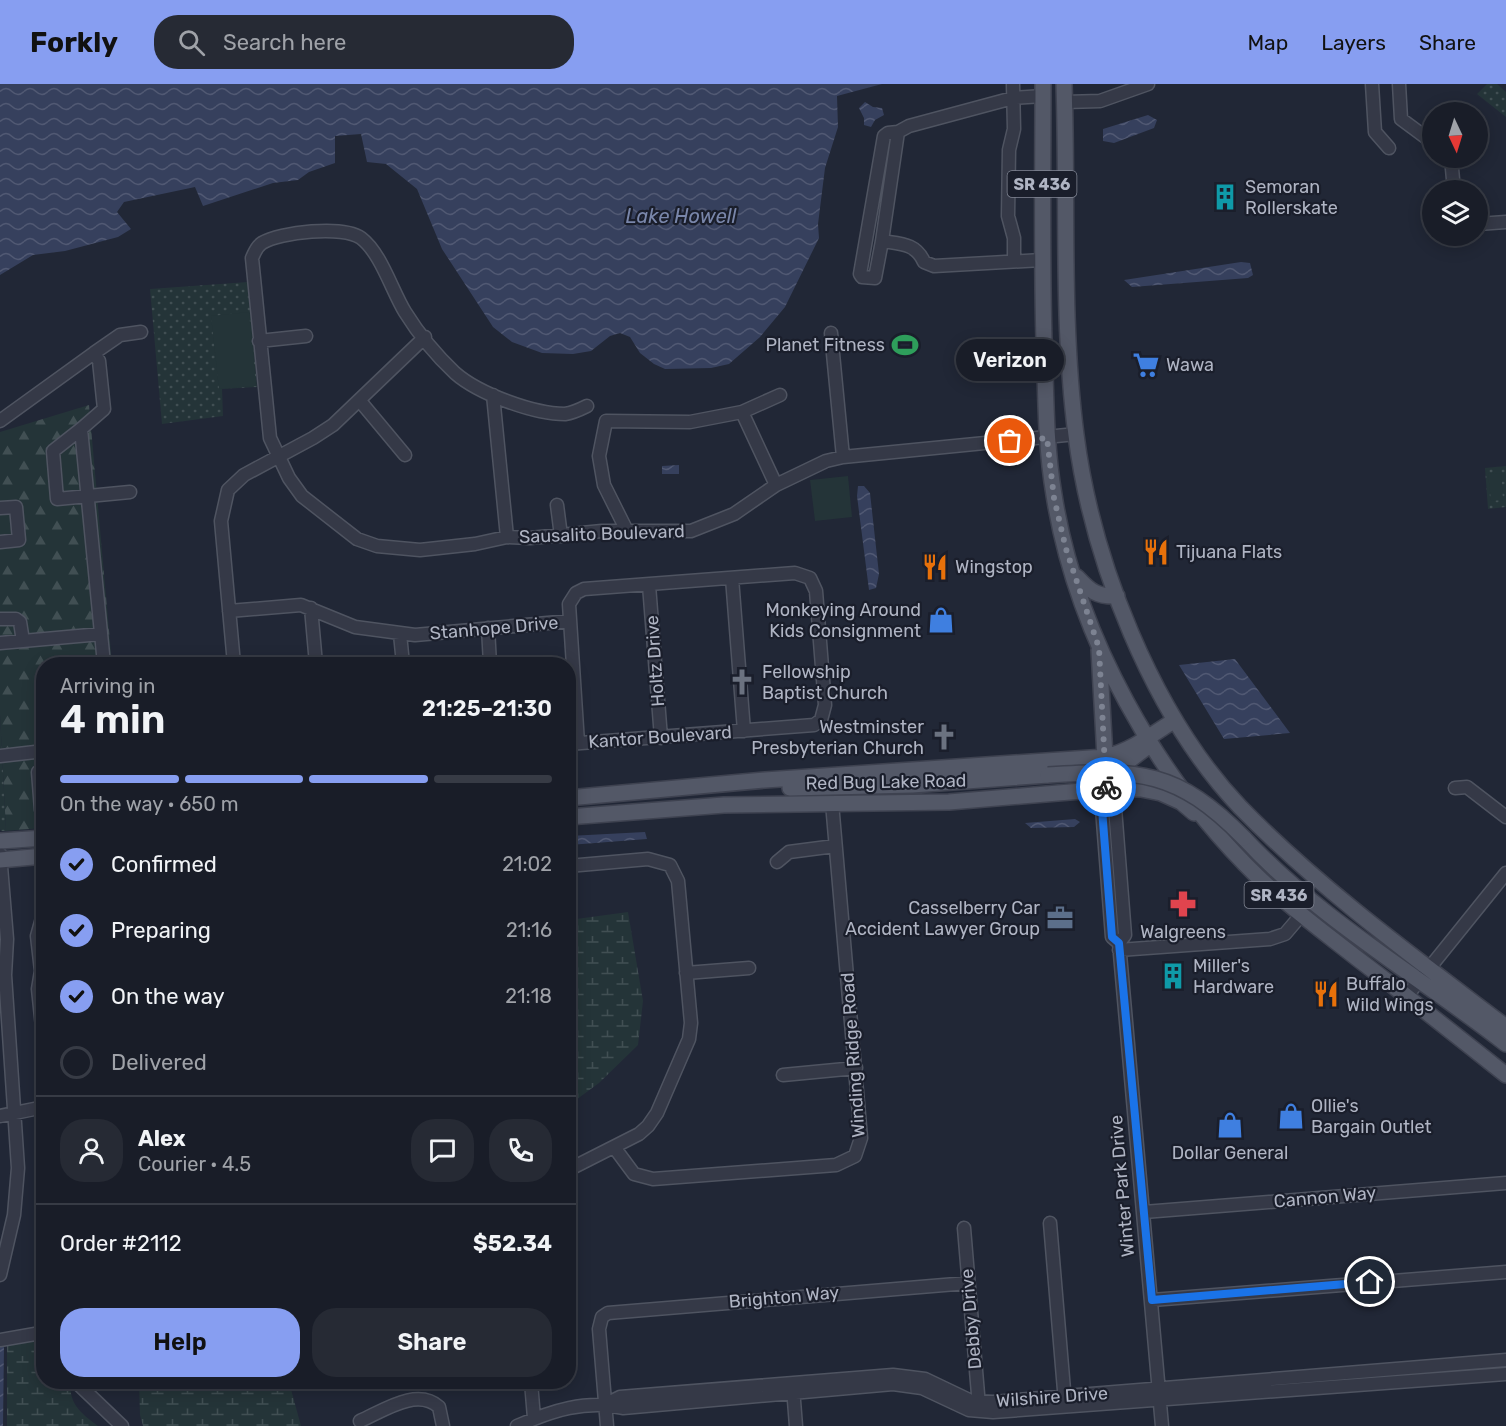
<!DOCTYPE html>
<html lang="en">
<head>
<meta charset="utf-8">
<style>
  :root { --surface:#191d28; --page:#262a34; --text:#f1f3f6; --muted:#9fa2a8; --line:#373b45; --accent:#879ef1 }
  body { margin:0; font-family:Rubik,sans-serif; background:var(--page); color:var(--text); height:100vh; display:flex; flex-direction:column; font-size:22px; white-space:nowrap }
  * { box-sizing:border-box; margin:0 }
  p { font-size:20px; color:var(--muted) }
  .icon { flex:none; width:33px; height:33px; fill:none; stroke:currentColor; stroke-width:2; stroke-linecap:round; stroke-linejoin:round }
  .map { position:relative; flex:1; overflow:hidden }
  .sheet { position:absolute; left:36px; top:573px; width:540px; height:732px; display:flex; flex-direction:column; background:var(--surface); border-radius:24px; box-shadow:0 3px 15px #0003,0 0 0 2px var(--line) }
  .sheet>* { flex:none }
  .needle { width:39px; rotate:176deg }
  .tools { position:absolute; left:1422px; top:18px; display:grid; gap:12px }
  .tools a { display:grid; place-items:center; width:66px; height:66px; border-radius:50%; background:var(--surface); box-shadow:0 3px 15px #0003,0 0 0 2px var(--line); font-size:30px }
  .pin { position:absolute; display:grid; place-items:center; width:51px; height:51px; color:#fff; margin:-26px; border:3px solid #fff; border-radius:50%; box-shadow:0 2px 6px #0007 }
  .courier { position:absolute; display:grid; place-items:center; width:60px; height:60px; margin:-30px; border:4px solid #1a73e8; border-radius:50%; background:#fff; color:#222; box-shadow:0 2px 8px #0007 }
  .bubble { position:absolute; height:42px; border-radius:21px; background:var(--surface); box-shadow:0 3px 15px #0003,0 0 0 2px var(--line); font-size:20px; font-weight:600; line-height:42px; text-align:center }
  .headline em { font-style:normal; font-weight:600 }
  .headline div { display:flex; flex-direction:column-reverse }
  .headline { display:flex; align-items:center; justify-content:space-between; height:102px; padding:0 24px }
  h1 { font-size:39px; font-weight:600; line-height:45px }
  .bar { display:grid; grid-template-columns:repeat(4,1fr); gap:9px 6px; align-content:center; height:72px; padding:0 24px }
  .bar i { height:8px; border-radius:4px; background:var(--line) }
  .bar .current { background:var(--accent) }
  .bar p { grid-column:span 4 }
  .line { display:flex; align-items:center; gap:15px; padding:0 24px; border-top:2px solid var(--line) }
  .line div { flex:1 }
  .round { display:grid; place-items:center; flex:none; width:63px; height:63px; border-radius:24px; background:var(--page) }
  ol { padding:0 24px; list-style:none }
  li { display:flex; align-items:center; gap:18px; height:66px }
  li p { margin-inline-start:auto }
  li .icon { padding:6px; border-radius:50%; background:var(--accent); color:#111; stroke-width:4 }
  li:last-child { color:var(--muted) }
  li i { width:33px; height:33px; border:3px solid var(--line); border-radius:50% }
  .cta { display:flex; gap:12px; margin-top:auto; padding:12px 24px }
  .cta a { flex:1; height:69px; border-radius:24px; background:var(--accent); color:#111; font-size:24px; font-weight:600; line-height:69px; text-align:center }
  .cta a+a { background:var(--page); color:var(--text) }
  header { display:flex; align-items:center; gap:36px; box-sizing:border-box; height:84px; padding:0 30px; background:var(--accent); color:#111 }
  header strong { font-size:28px }
  nav { display:flex; gap:33px; margin-inline-start:auto; font-size:21px }
  .search { width:420px; height:54px; background:var(--page); display:flex; align-items:center; gap:15px; box-sizing:border-box; padding:0 21px; border-radius:24px; color:var(--muted); font-size:22px }
  .map>svg:first-child { display:block }
</style>
</head>
<body>
<header>
<strong>Forkly</strong>
<div class="search"><svg class="icon" aria-label="search" viewBox="0 0 24 24"><circle cx="10" cy="10" r="6"/><path d="M15 15l6 6"/></svg>Search here</div>
<nav><a>Map</a><a>Layers</a><a>Share</a></nav>
</header>
<div class="map">
<svg width="1506" height="1342" viewBox="0 0 1506 1342">
  <defs>
    <pattern id="forest-firs" width="22" height="20" patternUnits="userSpaceOnUse" patternTransform="scale(1.5)"><rect width="22" height="20" fill="#243438"/><path d="M5 1l3.5 6h-7zM16 11l3.5 6h-7z" fill="#414f53"/></pattern>
    <pattern id="wetland-marsh" width="20" height="14" patternUnits="userSpaceOnUse" patternTransform="scale(1.5)"><rect width="20" height="14" fill="#243438"/><path d="M1 5h8M5 5V1M11 12h8M15 12V8" fill="none" stroke="#414f53"/></pattern>
    <pattern id="park-dots" width="8" height="8" patternUnits="userSpaceOnUse" patternTransform="scale(1.5)"><rect width="8" height="8" fill="#243438"/><path d="M2 2h.1M6 6h.1" fill="none" stroke="#414f53" stroke-width="1.8" stroke-linecap="round"/></pattern>
    <pattern id="water-waves" width="16" height="10" patternUnits="userSpaceOnUse" patternTransform="scale(1.5)"><rect width="16" height="10" fill="#36405d"/><path d="M0 5q4-4 8 0t8 0" fill="none" stroke="#515973"/></pattern>
  </defs>
  <rect width="100%" height="100%" fill="#212736"/>
  <path fill="url(#forest-firs)" d="M89 321 112 580H44L43 744 6 747 0 630V348Z"/>
  <path fill="url(#wetland-marsh)" d="M628 828 643 917 638 961 599 999 569 1021V836Z
    M39 1255 43 1259 44 1298H71C68 1320 82 1330 98 1342H7V1261L22 1256Z
    M139 1298H289L301 1342H143L140 1331Z"/>
  <path fill="url(#park-dots)" d="M1487 0H1497L1506 8V33L1477 10Z
    M248 198 257 303 222 305 223 332 162 340 150 205Z
    M1506 382V423L1488 425 1485 384Z
    M0 630 6 747H1L0 745Z"/>
  <path fill="#243438" d="M249 228 256 302 219 305 211 232Z
    M1501 389 1503 416 1491 417 1488 390Z
    M848 392 852 433 815 437 810 396Z"/>
  <path fill="url(#water-waves)" d="M0 0H882L837 12 838 43 825 84 818 140 819 154 785 223 760 253 729 280 711 284 665 285 654 280 640 269 630 253 620 249 610 252 591 267 573 270 542 269 512 258 493 243 442 165 417 105 386 80 367 78 361 50 335 52V79L309 88 298 96 273 99 203 122 195 103 124 118 117 128 131 145 118 153 65 167 33 171 0 191Z
    M865 18 873 23 882 24 884 31 875 36 871 43 864 41V34L859 24Z
    M1148 31 1157 36 1154 44 1114 59 1103 57V45Z
    M1241 178 1250 179 1253 191 1248 194 1132 203 1124 196Z
    M679 381V390H662V382Z
    M858 402H864L870 409 879 490 876 504 869 506 857 412Z
    M1235 575 1290 649 1224 655 1179 581Z
    M1075 735 1080 738 1074 743 1031 744 1025 739Z
    M645 748 647 755 569 761V752Z
    M0 1258 4 1260 3 1342H0Z"/>
  <g fill="none" stroke-linecap="round" stroke-linejoin="round">
    <g stroke="#4f5461" stroke-width="15">
      <path id="minor" d="M1013 0 1014 45 1009 66 1008 132 1014 154V176
        M1372 0 1375 48 1389 64
        M1399 0 1401 35 1432 58
        M1065 18 1100 17 1148 0
        M1451 74 1454 106
        M1478 140 1506 138
        M882 157 875 194 862 193 860 190 884 52 888 49 898 48
        M1042 176 934 182 924 178C916 159 900 160 882 157L898 48 909 42 1013 14 1043 12
        M831 249 843 373
        M259 257 306 252
        M94 269 120 251 141 248
        M493 311 507 453
        M360 317 405 371
        M587 322C581 325 572 329 565 330 534 330 479 310 455 289 437 272 418 249 405 228 392 207 381 169 361 154 343 141 280 148 262 159 256 163 255 168 252 174L270 354 289 394 302 412 357 455 377 462 420 466 475 460 507 453 530 454 602 447H691L734 430 776 401 826 377 843 373 1076 350
        M742 328 776 401
        M0 337 94 269 99 277 104 325 81 345 104 580
        M81 345 53 367 57 415 130 408
        M557 421 561 452
        M0 424 16 423 19 456 0 458
        M627 447 604 401 599 372 606 337 690 338 742 328 780 311
        M732 494 744 647
        M649 501 661 654
        M311 524 316 580
        M229 527 301 521 355 543 415 551 570 537
        M0 535H16L20 538 23 557
        M488 544 490 580
        M400 550 403 580
        M0 559 101 550
        M234 580 221 437 228 406 244 391 313 354 333 341 425 253
        M568 660 814 641 821 636 825 621 816 507 810 494 795 489 584 505 576 509 569 520 578 659
        M0 672 44 667
        M44 688H38L41 726H44
        M1455 704 1467 703 1506 733
        M1108 720 1102 725 1112 853 1119 859 1162 1342
        M1108 720 1115 724 1125 851 1119 859
        M0 770 7 855 5 891 18 1084 14 1131 0 1191
        M777 778 789 768 835 762
        M568 782 648 775 670 781 678 797 691 939 689 955 657 1029 648 1042 639 1050 568 1086
        M44 827 37 852 41 887 38 905 44 962
        M1119 866 1270 855 1285 850 1302 830
        M686 889 749 884
        M1406 913 1506 789
        M783 991 856 984
        M0 1032 44 1023
        M614 1063 634 1090 653 1095 836 1081 855 1072 861 1054 832 719
        M1144 1128 1506 1099
        M1050 1139 1065 1318
        M964 1144 979 1322
        M1152 1216 1506 1188
        M0 1256 35 1250 44 1253
        M76 1298 122 1342
        M531 1298 534 1334
        M793 1304 796 1342
        M606 1320 620 1313 893 1291 925 1295 971 1317 993 1318 1506 1276
        M360 1337C383 1327 417 1303 439 1323L443 1342
        M517 1342C551 1327 587 1315 623 1324L893 1300 922 1304 969 1326 993 1328 1506 1290
        M607 1342 599 1245 602 1233 608 1229 968 1199"/>
    </g>
    <g stroke="#3e4250" stroke-width="18">
      <path id="major" d="M1043 0C1043 96 1041 192 1045 288 1046 329 1047 370 1054 411 1076 551 1157 695 1258 793 1289 823 1325 849 1358 875 1408 913 1457 952 1506 991
        M1064 0C1068 116 1061 235 1076 351 1092 476 1152 630 1240 723 1320 805 1415 874 1506 943
        M1077 493C1090 507 1097 513 1117 512
        M1099 566 1105 673
        M1111 699 1126 679 1147 663
        M790 704 912 701 1048 691
        M568 714 765 696 1105 673C1131 667 1153 650 1175 636
        M568 733 724 721 949 718 1106 705H1141L1161 709 1181 718 1194 729
        M1244 754C1320 836 1419 892 1506 960
        M0 757 44 754
        M0 776 44 772"/>
    </g>
    <use href="#minor" stroke="#353947" stroke-width="12"/>
    <use href="#major" stroke="#535867" stroke-width="15"/>
    <g stroke="#3e4250" stroke-width="18" stroke-linecap="butt">
      <path id="major-bridge" d="M1048 691C1139 685 1177 686 1244 754"/>
    </g>
    <use href="#major-bridge" stroke="#535867" stroke-width="15"/>
  </g>
  <g fill="none" stroke-linecap="round" stroke-linejoin="round">
    <path stroke="#7d8392" stroke-width="6" stroke-dasharray="0 10.8" d="M1010 357 1047 354 1054 414 1066 465 1099 564 1106 703"/>
    <path stroke="#1a73e8" stroke-width="8" d="M1106 703 1108 720 1102 725 1112 853 1119 859 1152 1216 1370 1198"/>
  </g>
  <defs>
    <g id="building-bare" transform="scale(2.07)"><path d="M-4-6H4V6H1V3H-1V6H-4ZM-2.5-4.3h1.7v1.8h-1.7ZM.8-4.3h1.7v1.8H.8ZM-2.5-1h1.7V.8h-1.7ZM.8-1h1.7V.8H.8Z" fill="#0f9aa8" stroke="#1a1e2b" stroke-width="2.5" paint-order="stroke"/></g>
    <g id="stadium-bare" transform="scale(2.07)"><path d="M0-5a6.5 5 0 1 0 0 10a6.5 5 0 1 0 0-10ZM-3.5-1.8h7v3.6h-7Z" fill="#2e9e5b" stroke="#1a1e2b" stroke-width="2.5" paint-order="stroke"/></g>
    <g id="supermarket-bare" transform="scale(2.07)"><path d="M-6-5.5h2.5l.6 2H6L4.5 2H-2.5L-4.4-4H-6ZM-1.5 3.2a1.3 1.3 0 1 0 .1 0ZM3 3.2a1.3 1.3 0 1 0 .1 0Z" fill="#3f7fe0" stroke="#1a1e2b" stroke-width="2.5" paint-order="stroke"/></g>
    <g id="restaurant-bare" transform="scale(2.07)"><path d="M-5-6h1v4h1v-4h1v4h1v-4h1v5L-1.5 .5V6h-2V.5L-5-1ZM5-6V6H3V1.5H1.5Q1.5-4 5-6Z" fill="#e8710a" stroke="#1a1e2b" stroke-width="2.5" paint-order="stroke"/></g>
    <g id="shop-bare" transform="scale(2.07)"><path d="M-5-2.5h2.3a2.7 3.5 0 0 1 5.4 0H5L5.5 6h-11ZM-1.5-2.5h3a1.5 2.3 0 0 0-3 0Z" fill="#3f7fe0" stroke="#1a1e2b" stroke-width="2.5" paint-order="stroke"/></g>
    <g id="church-bare" transform="scale(2.07)"><path d="M-1.2-6h2.4v3.5h3.3v2.4h-3.3V6h-2.4V-.1h-3.3v-2.4h3.3Z" fill="#6b7280" stroke="#1a1e2b" stroke-width="2.5" paint-order="stroke"/></g>
    <g id="pharmacy-bare" transform="scale(2.07)"><path d="M-2-6h4v4h4v4h-4v4h-4v-4h-4v-4h4Z" fill="#e0444e" stroke="#1a1e2b" stroke-width="2.5" paint-order="stroke"/></g>
    <g id="office-bare" transform="scale(2.07)"><path d="M-6-3h4V-5.5h4V-3h4V5H-6ZM-1-4.5V-3h2v-1.5ZM-6 0V1H6V0Z" fill="#5c6f8a" stroke="#1a1e2b" stroke-width="2.5" paint-order="stroke"/></g>
  </defs>
  <g fill-rule="evenodd">
    <use href="#building-bare" x="1225" y="113"/>
    <use href="#stadium-bare" x="905" y="261"/>
    <use href="#supermarket-bare" x="1146" y="281"/>
    <use href="#restaurant-bare" x="1156" y="468"/>
    <use href="#restaurant-bare" x="935" y="483"/>
    <use href="#shop-bare" x="941" y="536"/>
    <use href="#church-bare" x="742" y="598"/>
    <use href="#church-bare" x="944" y="653"/>
    <use href="#pharmacy-bare" x="1183" y="820"/>
    <use href="#office-bare" x="1060" y="834"/>
    <use href="#building-bare" x="1173" y="892"/>
    <use href="#restaurant-bare" x="1326" y="910"/>
    <use href="#shop-bare" x="1291" y="1032"/>
    <use href="#shop-bare" x="1230" y="1041"/>
  </g>
  <g text-anchor="middle" stroke-width="4.5" stroke-linejoin="round" paint-order="stroke">
    <g fill="#1a1e2b" stroke="#828795" stroke-width="1.5">
      <rect x="1007.5" y="87" width="69" height="26" rx="4.5"/>
      <rect x="1244.5" y="798" width="69" height="26" rx="4.5"/>
    </g>
    <g font-size="16" font-weight="bold" fill="#afb4c3">
      <text x="1042" y="106">SR 436</text>
      <text x="1279" y="817">SR 436</text>
    </g>
    <g font-size="18" fill="#afb4c3" stroke="#1a1e2b" text-anchor="start">
      <text x="1245" y="109">Semoran<tspan x="1245" dy="21">Rollerskate</tspan></text>
      <text x="885" y="267" text-anchor="end">Planet Fitness</text>
      <text x="1166" y="287">Wawa</text>
      <text x="1176" y="474">Tijuana Flats</text>
      <text x="955" y="489">Wingstop</text>
      <text x="921" y="532" text-anchor="end">Monkeying Around<tspan x="921" dy="21">Kids Consignment</tspan></text>
      <text x="762" y="594">Fellowship<tspan x="762" dy="21">Baptist Church</tspan></text>
      <text x="924" y="649" text-anchor="end">Westminster<tspan x="924" dy="21">Presbyterian Church</tspan></text>
      <text x="1040" y="830" text-anchor="end">Casselberry Car<tspan x="1040" dy="21">Accident Lawyer Group</tspan></text>
      <text x="1183" y="854" text-anchor="middle">Walgreens</text>
      <text x="1193" y="888">Miller's<tspan x="1193" dy="21">Hardware</tspan></text>
      <text x="1346" y="906">Buffalo<tspan x="1346" dy="21">Wild Wings</tspan></text>
      <text x="1311" y="1028">Ollie's<tspan x="1311" dy="21">Bargain Outlet</tspan></text>
      <text x="1230" y="1075" text-anchor="middle">Dollar General</text>
    </g>
    <g font-size="18" fill="#afb4c3" stroke="#1a1e2b">
      <text transform="translate(602 450) rotate(-2)" y="6">Sausalito Boulevard</text>
      <text transform="translate(494 544) rotate(-5)" y="6">Stanhope Drive</text>
      <text transform="translate(655 577) rotate(-94)" y="6">Holtz Drive</text>
      <text transform="translate(660 653) rotate(-4)" y="6">Kantor Boulevard</text>
      <text transform="translate(886 698) rotate(-1)" y="6">Red Bug Lake Road</text>
      <text transform="translate(853 971) rotate(-94)" y="6">Winding Ridge Road</text>
      <text transform="translate(1122 1102) rotate(-95)" y="6">Winter Park Drive</text>
      <text transform="translate(1325 1113) rotate(-5)" y="6">Cannon Way</text>
      <text transform="translate(784 1213) rotate(-5)" y="6">Brighton Way</text>
      <text transform="translate(971 1235) rotate(-95)" y="6">Debby Drive</text>
      <text transform="translate(1052 1313) rotate(-4)" y="6">Wilshire Drive</text>
    </g>
    <g font-size="20" font-style="italic" fill="#7986aa" stroke="#1a1e2b">
      <text x="681" y="139">Lake Howell</text>
    </g>
  </g>
</svg>
<div class="tools">
<a><svg class="needle" viewBox="-14 -14 28 28"><path d="M0-13l5 13h-10z" fill="#e53935"/><path d="M0 13l5-13h-10z" fill="#9fa2a8"/></svg></a>
<a><svg class="icon" aria-label="layers" viewBox="0 0 24 24"><path d="M12 4l9 5-9 5-9-5zM3 14l9 5 9-5"/></svg></a>
</div>
<div class="pin" style="left:1010px;top:357px;background:#ea580c"><svg class="icon" aria-label="bag" viewBox="0 0 24 24"><path d="M5 8h14l-1 12H6zM9 8a3 3 0 0 1 6 0"/></svg></div>
<div class="pin" style="left:1370px;top:1198px;background:#1f2937"><svg class="icon" aria-label="home" viewBox="0 0 24 24"><path d="M3 11l9-7 9 7M6 9v11h12V9"/></svg></div>
<div class="courier" style="left:1106px;top:703px"><svg class="icon" aria-label="bike" viewBox="0 0 24 24"><circle cx="6" cy="16" r="4"/><circle cx="18" cy="16" r="4"/><path d="M6 16l4-8h5l3 8M10 8l3 8H6M13 5h3"/></svg></div>
<div class="bubble" style="left:956px;top:255px;width:108px">Verizon</div>
<section class="sheet">
<div class="headline"><div><h1>4 min</h1><p>Arriving in</p></div><em>21:25–21:30</em></div>
<div class="bar"><i class="current"></i><i class="current"></i><i class="current"></i><i></i><p>On the way · 650 m</p></div>
<ol>
<li><svg class="icon" aria-label="check" viewBox="0 0 24 24"><path d="M5 12l5 5 9-10"/></svg>Confirmed<p>21:02</p></li>
<li><svg class="icon" aria-label="check" viewBox="0 0 24 24"><path d="M5 12l5 5 9-10"/></svg>Preparing<p>21:16</p></li>
<li><svg class="icon" aria-label="check" viewBox="0 0 24 24"><path d="M5 12l5 5 9-10"/></svg>On the way<p>21:18</p></li>
<li><i></i>Delivered</li>
</ol>
<div class="line" style="height:108px"><a class="round"><svg class="icon" aria-label="person" viewBox="0 0 24 24"><circle cx="12" cy="8" r="4"/><path d="M4 21q1-7 8-7t8 7"/></svg></a><div><b>Alex</b><p>Courier · 4.5</p></div><a class="round"><svg class="icon" aria-label="chat" viewBox="0 0 24 24"><path d="M4 5h16v11H9l-5 4z"/></svg></a><a class="round"><svg class="icon" aria-label="phone" viewBox="0 0 24 24"><path d="M5 4h4l2 5-3 2q2 4 5 5l2-3 5 2v4C11 20 4 13 5 4z"/></svg></a></div>
<div class="line" style="height:78px"><div>Order #2112</div><b>$52.34</b></div>
<div class="cta"><a>Help</a><a>Share</a></div>
</section>
</div>
</body>
</html>
